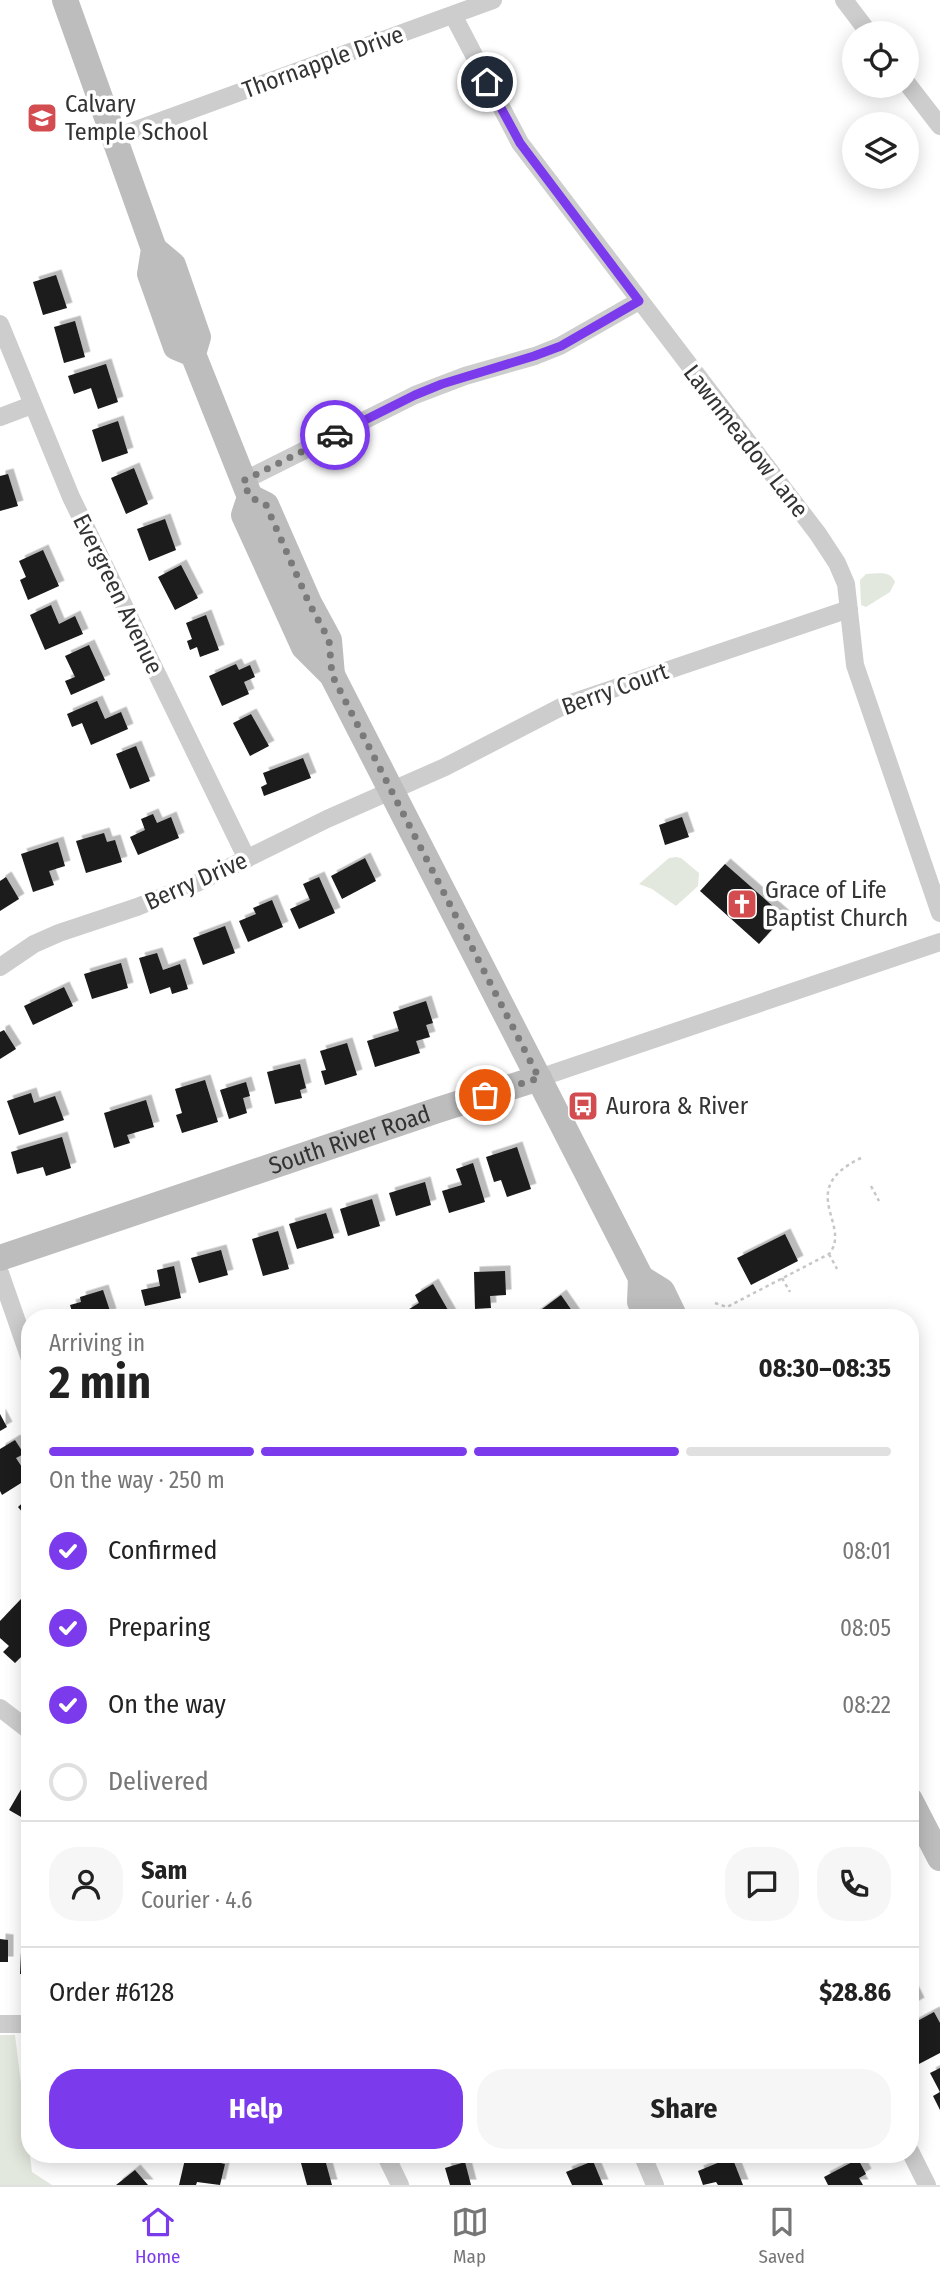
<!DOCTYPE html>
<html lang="en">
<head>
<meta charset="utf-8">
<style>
  :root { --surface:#fff; --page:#f6f6f6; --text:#222; --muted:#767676; --line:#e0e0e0; --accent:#7c3aed }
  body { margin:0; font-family:"Fira Sans Condensed",sans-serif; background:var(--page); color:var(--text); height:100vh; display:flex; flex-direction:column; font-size:26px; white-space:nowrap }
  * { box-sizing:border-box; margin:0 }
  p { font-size:23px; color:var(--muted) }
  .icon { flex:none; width:38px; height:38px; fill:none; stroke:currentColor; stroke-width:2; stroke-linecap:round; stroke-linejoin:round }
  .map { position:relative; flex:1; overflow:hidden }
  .sheet { position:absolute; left:21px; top:1309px; width:898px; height:854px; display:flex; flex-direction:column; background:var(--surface); border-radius:28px; box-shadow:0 4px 18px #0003 }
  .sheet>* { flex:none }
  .buttons { position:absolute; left:842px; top:21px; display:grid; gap:14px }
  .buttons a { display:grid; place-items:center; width:77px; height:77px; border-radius:50%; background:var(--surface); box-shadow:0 4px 18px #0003; font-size:35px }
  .pin { position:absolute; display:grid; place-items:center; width:60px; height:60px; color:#fff; margin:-30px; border:4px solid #fff; border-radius:50%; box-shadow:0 2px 7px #0007 }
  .courier { position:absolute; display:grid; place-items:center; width:70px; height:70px; margin:-35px; border:5px solid #7c3aed; border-radius:50%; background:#fff; color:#222; box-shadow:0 2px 9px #0007 }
  .head em { font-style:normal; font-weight:700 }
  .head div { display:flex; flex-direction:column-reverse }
  .head { display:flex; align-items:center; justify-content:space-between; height:119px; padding:0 28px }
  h1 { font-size:46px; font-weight:700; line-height:52px }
  .bar { display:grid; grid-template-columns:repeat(4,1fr); gap:10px 7px; align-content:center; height:84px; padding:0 28px }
  .bar i { height:9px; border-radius:5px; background:var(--line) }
  .bar .active { background:var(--accent) }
  .bar p { grid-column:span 4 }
  .line { display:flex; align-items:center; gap:18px; padding:0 28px; border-top:2px solid var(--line) }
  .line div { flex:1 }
  .round { display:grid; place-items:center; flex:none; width:74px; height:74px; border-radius:28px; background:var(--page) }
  ol { padding:0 28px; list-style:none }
  li { display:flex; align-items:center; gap:21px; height:77px }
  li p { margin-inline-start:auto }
  li .icon { padding:7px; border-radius:50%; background:var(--accent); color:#fff; stroke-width:4 }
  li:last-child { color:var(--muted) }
  li i { width:38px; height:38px; border:4px solid var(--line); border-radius:50% }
  .primary-button { display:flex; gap:14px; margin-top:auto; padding:14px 28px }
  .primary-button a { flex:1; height:80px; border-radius:28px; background:var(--accent); color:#fff; font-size:28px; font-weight:700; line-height:80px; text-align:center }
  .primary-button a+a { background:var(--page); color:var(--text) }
  .tab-bar { display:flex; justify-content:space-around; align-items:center; height:98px; border-top:2px solid var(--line); background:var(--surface); font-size:19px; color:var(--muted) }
  .tab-bar a { display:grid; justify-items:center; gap:4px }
  .tab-bar .active { color:var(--accent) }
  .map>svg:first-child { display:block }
</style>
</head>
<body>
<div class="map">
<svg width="940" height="2185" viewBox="0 0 940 2185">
  <defs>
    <filter id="shadow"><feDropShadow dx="5.5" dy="-5.5" stdDeviation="0" flood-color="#0004"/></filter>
  </defs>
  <rect width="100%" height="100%" fill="#fff"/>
  <path fill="#e2e8dd" d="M866 574C877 574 890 570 895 582L890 592 866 607 861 605 860 580Z
    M676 857 681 858 699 873 698 886 676 906 652 889 639 884 669 858Z
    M0 2035H15L32 2172 52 2185H0Z"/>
  <path fill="#1a1a1a" filter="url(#shadow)" d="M56 275 67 308 43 315 33 282Z
    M75 321 85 357 64 363 54 327Z
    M106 364 118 402 98 409 91 388 74 394 68 376Z
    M118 421 128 453 102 462 92 430Z
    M134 468 148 504 126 514 111 478Z
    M8 474 18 506 0 511V476Z
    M165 519 176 550 149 561 137 529Z
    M43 550 59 586 28 600 20 580 26 577 19 561Z
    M181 565 198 598 175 610 158 577Z
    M51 605 59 624 75 616 83 634 45 650 30 615Z
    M206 615 219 650 200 657 197 647 190 650 187 641 192 639 186 623Z
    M89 645 105 680 71 695 65 681 75 677 65 656Z
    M236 664 239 670 250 665 255 677 244 682 249 694 222 706 209 676Z
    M97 701 105 719 121 712 128 729 91 745 82 723 72 727 67 714Z
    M251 714 269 746 250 756 233 723Z
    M136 746 150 781 130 789 116 754Z
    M303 758 311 778 264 796 261 787 267 784 263 773Z
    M153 814 157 823 171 817 179 838 138 855 130 837 145 830 141 819Z
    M682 817 689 837 665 845 659 825Z
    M104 833 107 842 115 840 122 862 86 873 76 841Z
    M58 842 65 866 49 871 54 885 33 892 21 854Z
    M365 858 376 881 342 899 331 876Z
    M725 864 784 916 759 944 700 891Z
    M6 877 19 899 0 911V881Z
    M319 877 335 913 299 929 290 909 310 900 303 884Z
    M272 900 283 927 248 942 239 921 256 914 253 908Z
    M225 926 235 953 203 965 193 938Z
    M157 953 163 970 180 964 188 989 172 994 170 987 150 994 139 958Z
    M121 963 128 988 92 999 84 974Z
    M64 987 73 1006 33 1025 24 1006Z
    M426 1001 433 1023 426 1025 430 1037 416 1041 420 1053 375 1067 367 1041 399 1031 393 1012Z
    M4 1030 16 1049 0 1059V1032Z
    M347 1043 357 1075 325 1085 321 1071 326 1070 320 1051Z
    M300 1064 306 1088 300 1090 302 1098 275 1104 267 1072Z
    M205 1080 218 1122 182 1133 176 1115 182 1113 175 1089Z
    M246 1082 250 1096 243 1098 247 1113 229 1119 220 1090Z
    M31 1093 34 1103 55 1096 64 1120 19 1135 7 1101Z
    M146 1100 154 1127 127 1135 130 1143 114 1148 104 1113Z
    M62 1137 71 1168 46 1176 43 1167 17 1174 11 1152Z
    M517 1147 531 1189 507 1197 501 1180 494 1182 486 1157Z
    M473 1163 485 1202 449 1213 442 1191 462 1185 456 1169Z
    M425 1182 431 1205 396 1216 389 1193Z
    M372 1199 380 1226 348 1236 340 1209Z
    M326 1213 334 1238 297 1249 289 1224Z
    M278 1231 289 1269 263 1276 252 1239Z
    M785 1234 798 1261 751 1285 737 1258Z
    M221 1250 228 1275 199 1283 191 1258Z
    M174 1266 181 1298 145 1306 141 1290 160 1286 157 1270Z
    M505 1271 506 1295 490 1296 491 1308 475 1309 474 1272Z
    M433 1284 452 1317 410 1318 406 1311 419 1303 415 1295Z
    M103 1290 111 1314 101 1318H74L70 1305 81 1302 80 1297Z
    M561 1295 577 1318H530Z
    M0 1414 7 1427 0 1431Z
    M15 1440 24 1454 16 1458 29 1478 2 1495 0 1491V1449Z
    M30 1496V1521L18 1507Z
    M22 1598 30 1605V1648L15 1663 3 1652 9 1646 0 1638V1621Z
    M23 1786 30 1790V1822L9 1810Z
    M0 1939 8 1940V1962H0Z
    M21 1952H30V1975L20 1974Z
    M910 1985 919 2003 910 2008Z
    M934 2012 940 2023V2053L917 2065 910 2050 917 2045 910 2032V2025Z
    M940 2068V2092L930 2073Z
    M940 2092V2110L933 2096Z
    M186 2155 225 2164 220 2185 197 2182 196 2185H179Z
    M324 2156 332 2185H307L301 2163Z
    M732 2157 743 2185H718L716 2182 703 2185 698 2171Z
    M858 2159 866 2174 859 2178 863 2185H828L824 2177Z
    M593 2161 603 2185H572L566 2172Z
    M465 2162 471 2185H450L445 2168Z
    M135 2170 148 2185H116Z"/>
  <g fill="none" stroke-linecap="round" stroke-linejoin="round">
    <path stroke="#c7c7c7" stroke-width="2.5" stroke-dasharray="3.5 3.5" stroke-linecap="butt" d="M871 1186 879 1201
      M829 1254 837 1269
      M782 1278 790 1292
      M715 1303 727 1307 829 1254C853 1225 794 1190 861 1158"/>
    <path stroke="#cdcdcd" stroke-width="18" d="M844 0 869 33
      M453 15 520 143 818 534 837 563 846 584 855 665 940 913
      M906 82 940 126
      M114 138 493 0
      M0 324 71 497 247 859
      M0 417 32 405
      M243 481 415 395 465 376 535 356 560 346 639 301
      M0 967 34 944 59 933 137 907 197 883 327 819 445 767 565 705 849 609
      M539 1078 940 942
      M0 1273 30 1359
      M0 1708 30 1731
      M0 2024H30
      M910 2151 927 2185
      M385 2154 400 2185
      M642 2154 655 2185"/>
    <g stroke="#bdbdbd" stroke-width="26">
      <path d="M65 0 154 249 150 274 176 347 193 354"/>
      <path d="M154 249 173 265 198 337 193 354 250 497 244 515 304 647 332 675 641 1278 640 1302 648 1318"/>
      <path d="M250 497 266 505 309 603 329 640 332 675"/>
      <path id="s1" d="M0 1258 438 1110 539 1078"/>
      <path d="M641 1278 662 1291 675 1318"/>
      <path d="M910 1800 940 1858"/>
    </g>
  </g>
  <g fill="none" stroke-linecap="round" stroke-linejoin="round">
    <path stroke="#7a7a7a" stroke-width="7" stroke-dasharray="0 12.6" d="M335 435 243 481 250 497 266 505 309 603 329 640 332 675 539 1078 485 1095"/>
    <path stroke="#7c3aed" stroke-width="9" d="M335 435 415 395 442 384 534 356 561 346 639 301 520 143 487 82"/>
  </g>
  <defs>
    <g id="school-square" transform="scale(1.575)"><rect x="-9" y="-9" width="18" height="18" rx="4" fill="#d34c4f" stroke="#fff"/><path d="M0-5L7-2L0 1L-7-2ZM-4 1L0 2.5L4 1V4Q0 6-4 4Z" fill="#fff"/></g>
    <g id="church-square" transform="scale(1.575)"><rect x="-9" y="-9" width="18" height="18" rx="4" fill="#d34c4f" stroke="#fff"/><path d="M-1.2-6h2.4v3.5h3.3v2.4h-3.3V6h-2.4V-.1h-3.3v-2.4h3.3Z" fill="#fff"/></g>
    <g id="bus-square" transform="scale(1.575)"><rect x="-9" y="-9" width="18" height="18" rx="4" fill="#d34c4f" stroke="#fff"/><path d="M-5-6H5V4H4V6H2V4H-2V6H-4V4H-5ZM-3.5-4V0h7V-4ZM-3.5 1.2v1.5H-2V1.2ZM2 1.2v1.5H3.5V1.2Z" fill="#fff"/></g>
  </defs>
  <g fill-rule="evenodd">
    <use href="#school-square" x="42" y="118"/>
    <use href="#church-square" x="742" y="904"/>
    <use href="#bus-square" x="583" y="1106"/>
  </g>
  <g text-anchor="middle" stroke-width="7" stroke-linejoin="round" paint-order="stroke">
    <g font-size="24" fill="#333" stroke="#fff">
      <text transform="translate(323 62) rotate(-20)" y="8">Thornapple Drive</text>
      <text transform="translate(746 441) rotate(52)" y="8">Lawnmeadow Lane</text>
      <text transform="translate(118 594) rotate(64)" y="8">Evergreen Avenue</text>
      <text transform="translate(615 689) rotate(-20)" y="8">Berry Court</text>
      <text transform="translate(196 881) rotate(-24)" y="8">Berry Drive</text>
      <text dy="8" stroke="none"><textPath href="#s1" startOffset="369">South River Road</textPath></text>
    </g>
    <g font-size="24" fill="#333" stroke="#fff" text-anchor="start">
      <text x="65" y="112">Calvary<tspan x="65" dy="28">Temple School</tspan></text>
      <text x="765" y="898">Grace of Life<tspan x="765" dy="28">Baptist Church</tspan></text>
      <text x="606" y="1114">Aurora &amp; River</text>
    </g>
  </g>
</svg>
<div class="buttons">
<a><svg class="icon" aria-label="locate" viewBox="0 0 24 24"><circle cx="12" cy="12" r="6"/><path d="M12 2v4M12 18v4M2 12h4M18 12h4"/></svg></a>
<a><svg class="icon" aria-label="layers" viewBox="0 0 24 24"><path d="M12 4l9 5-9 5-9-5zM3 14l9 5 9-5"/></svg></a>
</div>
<div class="pin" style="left:485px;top:1095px;background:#ea580c"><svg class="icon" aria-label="bag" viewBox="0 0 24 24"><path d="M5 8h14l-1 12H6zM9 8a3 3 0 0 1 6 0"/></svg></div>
<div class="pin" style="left:487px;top:82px;background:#1f2937"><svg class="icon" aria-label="home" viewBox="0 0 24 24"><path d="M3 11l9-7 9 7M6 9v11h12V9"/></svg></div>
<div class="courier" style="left:335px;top:435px"><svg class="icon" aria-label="car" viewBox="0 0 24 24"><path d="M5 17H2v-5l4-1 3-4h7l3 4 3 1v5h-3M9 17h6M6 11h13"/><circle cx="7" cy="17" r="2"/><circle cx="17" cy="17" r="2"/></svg></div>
<section class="sheet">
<div class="head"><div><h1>2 min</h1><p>Arriving in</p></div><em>08:30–08:35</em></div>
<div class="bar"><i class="active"></i><i class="active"></i><i class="active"></i><i></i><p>On the way · 250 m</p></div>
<ol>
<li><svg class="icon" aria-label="check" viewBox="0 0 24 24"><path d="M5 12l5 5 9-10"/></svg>Confirmed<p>08:01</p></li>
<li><svg class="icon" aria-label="check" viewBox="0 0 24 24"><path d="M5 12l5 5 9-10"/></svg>Preparing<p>08:05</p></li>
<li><svg class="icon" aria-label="check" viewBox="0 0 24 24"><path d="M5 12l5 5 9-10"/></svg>On the way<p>08:22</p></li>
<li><i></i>Delivered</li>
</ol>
<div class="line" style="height:126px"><a class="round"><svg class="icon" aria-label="person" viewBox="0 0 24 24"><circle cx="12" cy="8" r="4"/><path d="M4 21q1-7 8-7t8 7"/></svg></a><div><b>Sam</b><p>Courier · 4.6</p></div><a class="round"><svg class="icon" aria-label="chat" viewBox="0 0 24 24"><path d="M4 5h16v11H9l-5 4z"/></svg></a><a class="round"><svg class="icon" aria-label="phone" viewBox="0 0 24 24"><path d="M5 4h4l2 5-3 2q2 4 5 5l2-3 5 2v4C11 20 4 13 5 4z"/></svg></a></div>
<div class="line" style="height:91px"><div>Order #6128</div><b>$28.86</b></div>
<div class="primary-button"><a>Help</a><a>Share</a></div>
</section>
</div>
<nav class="tab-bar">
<a class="active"><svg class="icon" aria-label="home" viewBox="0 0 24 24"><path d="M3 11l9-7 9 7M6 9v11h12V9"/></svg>Home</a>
<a><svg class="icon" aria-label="map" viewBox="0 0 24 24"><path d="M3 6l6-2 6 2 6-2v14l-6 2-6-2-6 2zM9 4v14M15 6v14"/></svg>Map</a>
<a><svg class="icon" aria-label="saved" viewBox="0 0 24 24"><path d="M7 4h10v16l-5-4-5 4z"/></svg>Saved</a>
</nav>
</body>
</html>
